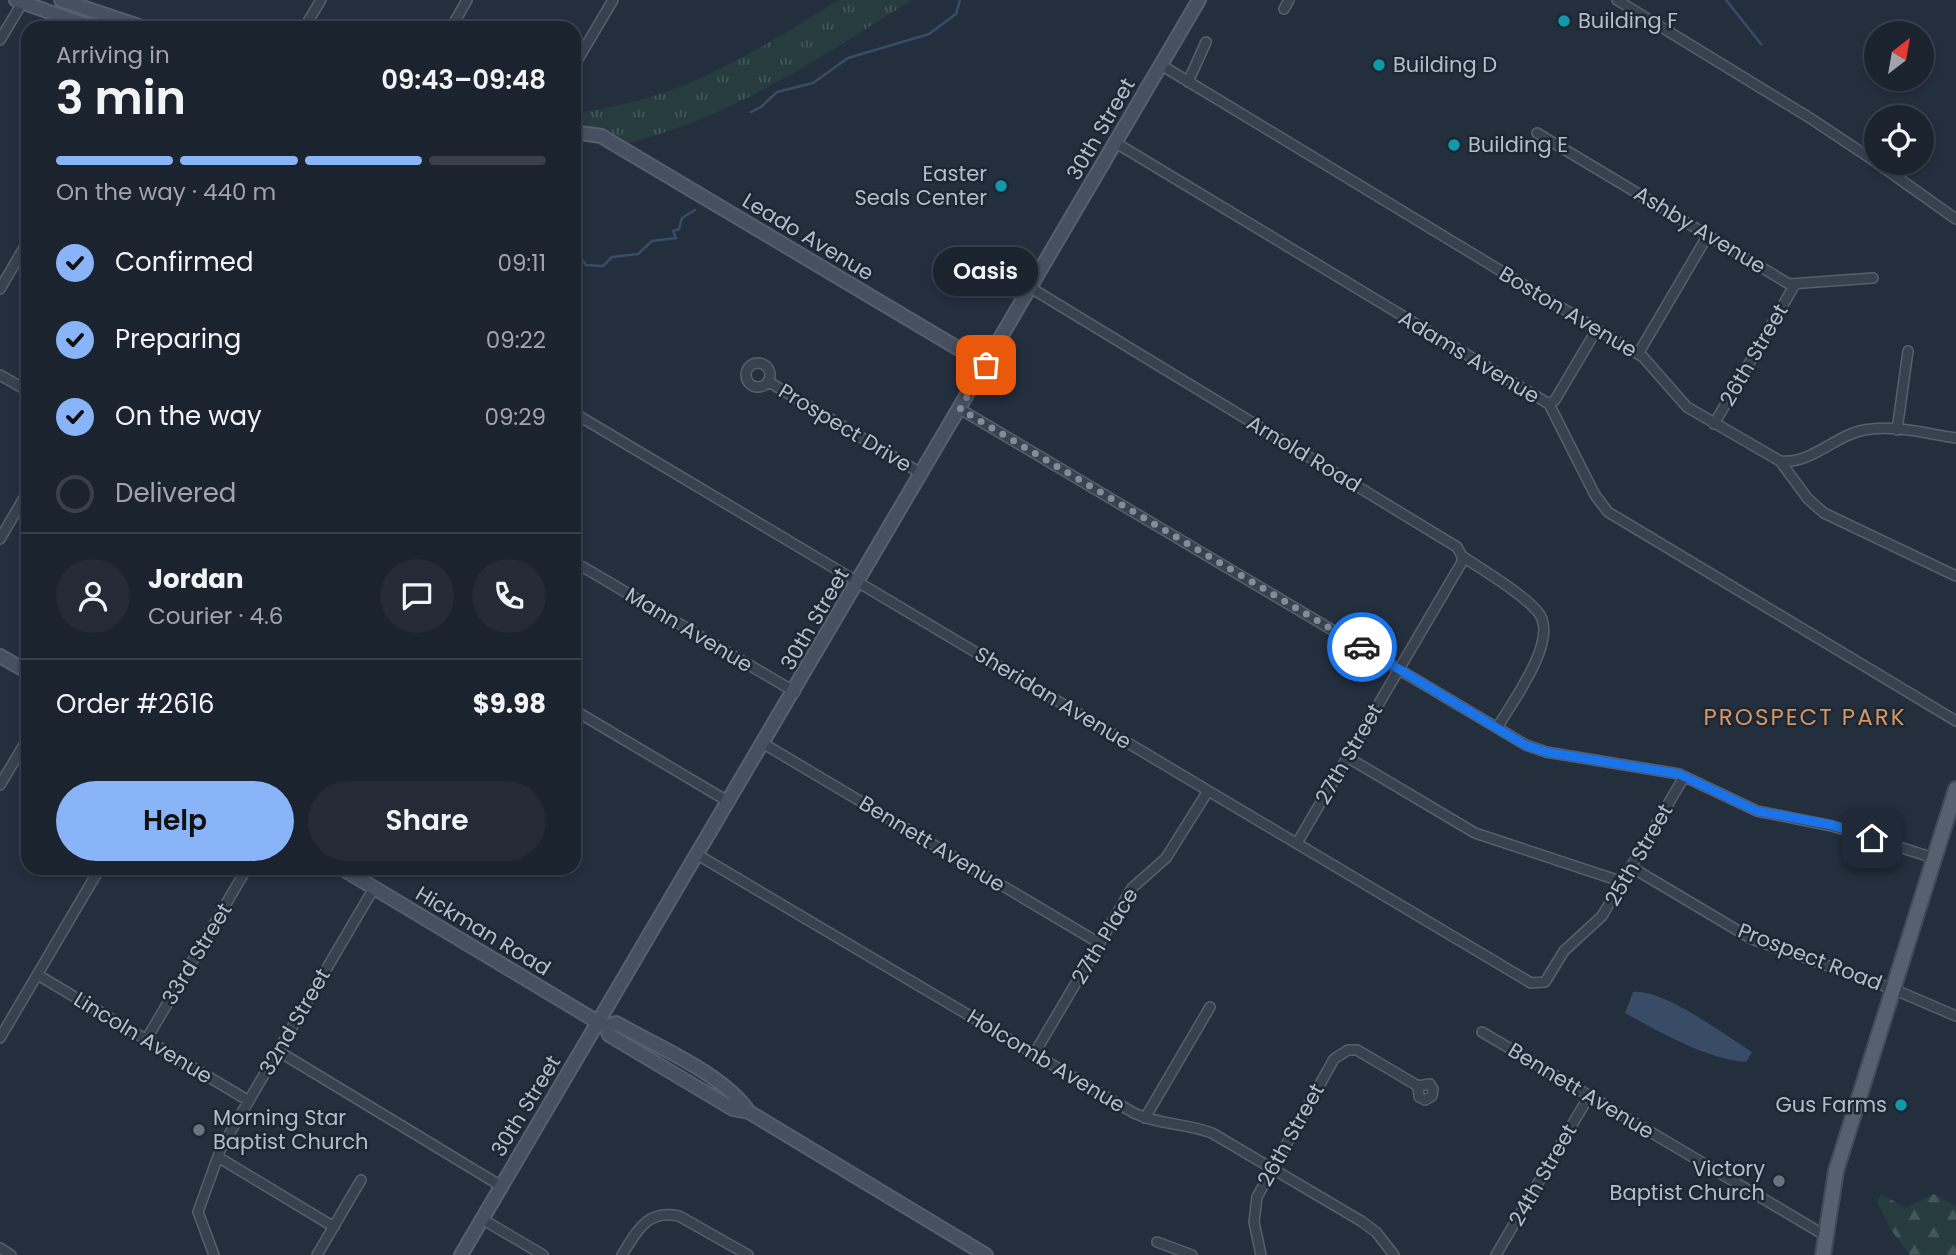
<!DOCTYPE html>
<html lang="en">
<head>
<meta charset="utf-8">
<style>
  :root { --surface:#1b232e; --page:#242b36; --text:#f1f3f6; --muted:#a0a4aa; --line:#39404a; --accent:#8ab4f8 }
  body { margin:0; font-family:Poppins,sans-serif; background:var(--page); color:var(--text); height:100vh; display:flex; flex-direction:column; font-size:26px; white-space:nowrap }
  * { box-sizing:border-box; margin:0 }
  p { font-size:23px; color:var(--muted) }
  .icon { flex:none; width:38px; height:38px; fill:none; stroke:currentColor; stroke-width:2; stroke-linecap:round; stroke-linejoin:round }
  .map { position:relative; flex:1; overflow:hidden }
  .details { position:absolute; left:21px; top:21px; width:560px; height:854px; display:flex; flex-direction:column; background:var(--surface); border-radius:21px; box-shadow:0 4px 10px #0003,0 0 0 2px var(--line) }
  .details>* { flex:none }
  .needle { width:46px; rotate:31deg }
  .controls { position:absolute; left:1864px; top:21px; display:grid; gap:14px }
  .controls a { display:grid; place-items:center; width:70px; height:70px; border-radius:50%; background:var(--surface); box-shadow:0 4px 10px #0003,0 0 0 2px var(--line); font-size:35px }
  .pin { position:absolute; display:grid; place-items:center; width:60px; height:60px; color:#fff; margin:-30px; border-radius:14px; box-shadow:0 4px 10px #0006 }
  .courier { position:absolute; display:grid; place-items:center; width:70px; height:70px; margin:-35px; border:5px solid #1a73e8; border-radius:50%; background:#fff; color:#222; box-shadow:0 2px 9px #0007 }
  .bubble { position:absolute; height:49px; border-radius:24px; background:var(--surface); box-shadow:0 4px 10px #0003,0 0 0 2px var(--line); font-size:23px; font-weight:600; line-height:49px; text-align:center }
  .head em { font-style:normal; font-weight:600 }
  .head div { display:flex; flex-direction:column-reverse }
  .head { display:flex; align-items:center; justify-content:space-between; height:119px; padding:0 35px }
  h1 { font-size:46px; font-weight:600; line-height:52px }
  .bar { display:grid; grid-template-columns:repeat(4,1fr); gap:10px 7px; align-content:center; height:84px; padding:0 35px }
  .bar i { height:9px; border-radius:5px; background:var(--line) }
  .bar .active { background:var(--accent) }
  .bar p { grid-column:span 4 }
  .line { display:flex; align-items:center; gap:18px; padding:0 35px; border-top:2px solid var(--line) }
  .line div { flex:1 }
  .round { display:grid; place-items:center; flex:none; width:74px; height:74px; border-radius:37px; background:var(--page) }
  ol { padding:0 35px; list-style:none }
  li { display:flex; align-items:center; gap:21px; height:77px }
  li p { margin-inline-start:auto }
  li .icon { padding:7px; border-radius:50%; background:var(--accent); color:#111; stroke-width:4 }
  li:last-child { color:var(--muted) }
  li i { width:38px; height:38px; border:4px solid var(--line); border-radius:50% }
  .button { display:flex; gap:14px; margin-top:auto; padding:14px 35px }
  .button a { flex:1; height:80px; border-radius:42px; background:var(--accent); color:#111; font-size:28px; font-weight:600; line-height:80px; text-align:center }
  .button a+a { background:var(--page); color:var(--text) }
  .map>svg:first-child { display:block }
</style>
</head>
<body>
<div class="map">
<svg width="1956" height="1255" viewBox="0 0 1956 1255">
  <defs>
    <pattern id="forest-firs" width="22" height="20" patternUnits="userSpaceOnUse" patternTransform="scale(1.75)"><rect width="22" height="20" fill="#263c3f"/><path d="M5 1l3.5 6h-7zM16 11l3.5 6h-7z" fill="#435659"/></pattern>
    <pattern id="park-tufts" width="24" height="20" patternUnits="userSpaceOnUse" patternTransform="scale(1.75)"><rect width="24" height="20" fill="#263c3f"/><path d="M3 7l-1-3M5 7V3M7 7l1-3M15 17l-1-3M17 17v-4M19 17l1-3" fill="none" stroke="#435659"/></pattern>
  </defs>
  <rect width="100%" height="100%" fill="#242f3e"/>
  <path fill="url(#forest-firs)" d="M1881 1194 1906 1208 1934 1194 1956 1206V1255H1910L1891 1230 1877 1202Z"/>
  <path fill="url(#park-tufts)" d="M839 0H912C815 60 733 118 620 145L574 117V113C679 101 751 54 839 0Z"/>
  <path fill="#394c67" d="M1633 992C1664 989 1725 1035 1752 1052L1746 1062C1706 1059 1660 1032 1625 1013Z"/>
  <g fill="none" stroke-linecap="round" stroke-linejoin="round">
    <path stroke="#394c67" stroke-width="2.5" d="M1726 0 1761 44
      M751 112 761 107 777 92 813 83 848 58 929 34 956 14 960 0
      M580 257 586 265 603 266 612 257 638 254 652 241 676 238 673 231 679 229 682 218 695 210"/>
    <g stroke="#565f6c" stroke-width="12">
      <path id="street" d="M1617 0 1810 118 1876 162
        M1284 9 1289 0
        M304 28 321 0
        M451 28 467 0
        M0 40 24 0
        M1161 65 1643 357 1687 407 1780 461 1808 499 1824 513 1956 576
        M574 66 613 0
        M1188 82 1206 42
        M1537 133 1789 284 1873 278
        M1116 143 1549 404 1595 495 1608 512 1956 721
        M1877 163 1956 219
        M1031 288 1457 547 1462 556C1481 569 1530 598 1540 615 1557 643 1512 702 1497 728
        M0 289 28 241
        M1638 354 1708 235
        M746 375a12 12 0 1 1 24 0a12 12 0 1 1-24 0Z
        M0 375 28 391
        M769 382 922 474
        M1549 404 1555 400 1597 329
        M960 409 1526 745 1546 752 1679 774 1757 811 1832 826 1934 858
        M574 413 1531 983 1545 982 1564 951 1602 916 1684 777
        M1714 424 1794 286
        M1897 430 1908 351
        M1780 461C1811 465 1835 435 1864 430 1894 424 1927 434 1956 438
        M0 539 28 491
        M583 567 795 692
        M574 710 729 802
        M764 744 1099 943
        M1347 757 1475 833 1623 882
        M0 785 28 738
        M1297 843 1462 562V556
        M698 855 1134 1113C1159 1125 1186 1123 1212 1133L1361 1221 1376 1232 1394 1255
        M1631 867 1752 939 1893 989 1956 1016
        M38 975 249 1101
        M1482 1032 1826 1236
        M0 1038 100 868
        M146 1040 247 868
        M278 1051 501 1186
        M1034 1054 1132 888 1166 858 1208 791
        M1145 1118 1210 1007
        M218 1157 334 1227
        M482 1219 543 1255
        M1157 1242 1192 1255
        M0 1248 11 1255
        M214 1255 198 1212 221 1148 374 888
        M317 1255 361 1180
        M622 1255C637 1231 647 1209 679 1216L748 1255
        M1261 1255 1254 1222 1257 1197 1334 1059 1348 1050H1357L1418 1086 1430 1084 1433 1089 1432 1096 1425 1100 1419 1097 1418 1086
        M1496 1255 1589 1096"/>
    </g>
    <g stroke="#565f6c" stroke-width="16">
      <path id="secondary" d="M16 0 94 28
        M61 0 145 28
        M574 132 601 136 986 365
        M0 656 28 672
        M341 868 606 1027 609 1035 733 1109 749 1112 986 1255
        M606 1027 616 1023C656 1046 724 1074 749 1112
        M461 1255 1199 0"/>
    </g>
    <g stroke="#414a57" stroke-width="18">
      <path id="primary" d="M1823 1255 1836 1171 1956 789"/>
    </g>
    <use href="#street" stroke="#38414e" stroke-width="9"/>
    <use href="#secondary" stroke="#465061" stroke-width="12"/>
    <use href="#primary" stroke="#56606e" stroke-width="14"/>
  </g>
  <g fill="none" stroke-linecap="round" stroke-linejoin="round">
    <path stroke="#828b98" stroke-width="7" stroke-dasharray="0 12.6" d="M986 365 960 409 1362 647"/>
    <path stroke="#1a73e8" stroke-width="9" d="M1362 647 1525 745 1546 752 1679 774 1757 811 1832 825 1872 838"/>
  </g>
  <g fill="#0f9aa8" stroke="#1d2633" stroke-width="2.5">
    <circle cx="1564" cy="21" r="7"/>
    <circle cx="1379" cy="65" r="7"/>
    <circle cx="1454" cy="145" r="7"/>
    <circle cx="1001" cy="186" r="7"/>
    <circle cx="1901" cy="1105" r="7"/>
  </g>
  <g fill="#6b7280" stroke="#1d2633" stroke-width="2.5">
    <circle cx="199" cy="1130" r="7"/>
    <circle cx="1779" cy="1181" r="7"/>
  </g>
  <g text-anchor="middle" stroke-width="5" stroke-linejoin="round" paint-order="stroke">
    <g font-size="21" fill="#b4bcc9" stroke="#1d2633" text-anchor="start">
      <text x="1578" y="28">Building F</text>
      <text x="1393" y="72">Building D</text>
      <text x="1468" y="152">Building E</text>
      <text x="987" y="181" text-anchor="end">Easter<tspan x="987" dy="24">Seals Center</tspan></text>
      <text x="1887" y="1112" text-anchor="end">Gus Farms</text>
      <text x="213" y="1125">Morning Star<tspan x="213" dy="24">Baptist Church</tspan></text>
      <text x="1765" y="1176" text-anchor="end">Victory<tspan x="1765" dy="24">Baptist Church</tspan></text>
    </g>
    <g font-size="21" fill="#b4bcc9" stroke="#1d2633">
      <text transform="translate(1101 129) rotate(-60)" y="7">30th Street</text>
      <text transform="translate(1700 230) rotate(31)" y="7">Ashby Avenue</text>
      <text transform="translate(808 237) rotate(31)" y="7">Leado Avenue</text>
      <text transform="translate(1568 312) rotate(31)" y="7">Boston Avenue</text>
      <text transform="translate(1754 355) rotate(-60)" y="7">26th Street</text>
      <text transform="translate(1469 357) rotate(31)" y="7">Adams Avenue</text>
      <text transform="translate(845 428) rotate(31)" y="7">Prospect Drive</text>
      <text transform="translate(1304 454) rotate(31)" y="7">Arnold Road</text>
      <text transform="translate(815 619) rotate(-60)" y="7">30th Street</text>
      <text transform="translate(689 630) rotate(31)" y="7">Mann Avenue</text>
      <text transform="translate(1053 698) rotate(31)" y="7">Sheridan Avenue</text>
      <text transform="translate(1349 754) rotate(-60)" y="7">27th Street</text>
      <text transform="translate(932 844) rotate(31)" y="7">Bennett Avenue</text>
      <text transform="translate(1639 855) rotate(-60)" y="7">25th Street</text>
      <text transform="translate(483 931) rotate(31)" y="7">Hickman Road</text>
      <text transform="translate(1105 936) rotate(-59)" y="7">27th Place</text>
      <text transform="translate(197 954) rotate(-59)" y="7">33rd Street</text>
      <text transform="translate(1810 957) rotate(21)" y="7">Prospect Road</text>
      <text transform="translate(295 1022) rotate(-60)" y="7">32nd Street</text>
      <text transform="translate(143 1038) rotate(31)" y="7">Lincoln Avenue</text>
      <text transform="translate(1046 1061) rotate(31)" y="7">Holcomb Avenue</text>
      <text transform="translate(1581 1091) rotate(31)" y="7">Bennett Avenue</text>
      <text transform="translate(526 1106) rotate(-59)" y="7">30th Street</text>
      <text transform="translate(1291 1135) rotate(-61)" y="7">26th Street</text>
      <text transform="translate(1543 1175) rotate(-60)" y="7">24th Street</text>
    </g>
    <g font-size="23" letter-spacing="2" fill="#d59563" stroke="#1d2633">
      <text x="1805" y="725">PROSPECT PARK</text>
    </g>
  </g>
</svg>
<div class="controls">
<a><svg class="needle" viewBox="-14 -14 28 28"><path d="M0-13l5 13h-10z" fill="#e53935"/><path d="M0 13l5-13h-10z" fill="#a0a4aa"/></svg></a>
<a><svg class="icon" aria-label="locate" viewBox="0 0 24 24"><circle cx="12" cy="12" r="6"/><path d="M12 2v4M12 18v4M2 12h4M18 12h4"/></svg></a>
</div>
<div class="pin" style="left:986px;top:365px;background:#ea580c"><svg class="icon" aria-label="bag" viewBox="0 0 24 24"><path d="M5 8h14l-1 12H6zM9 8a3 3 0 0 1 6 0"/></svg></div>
<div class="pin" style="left:1872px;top:838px;background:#1f2937"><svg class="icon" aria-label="home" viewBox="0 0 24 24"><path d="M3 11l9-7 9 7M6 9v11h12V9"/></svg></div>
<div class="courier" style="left:1362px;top:647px"><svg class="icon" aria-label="car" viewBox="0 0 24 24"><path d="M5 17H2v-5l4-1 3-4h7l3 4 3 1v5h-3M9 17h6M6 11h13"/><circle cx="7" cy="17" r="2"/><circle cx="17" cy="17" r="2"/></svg></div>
<div class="bubble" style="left:933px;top:247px;width:105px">Oasis</div>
<section class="details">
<div class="head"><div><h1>3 min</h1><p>Arriving in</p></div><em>09:43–09:48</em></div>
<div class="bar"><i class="active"></i><i class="active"></i><i class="active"></i><i></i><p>On the way · 440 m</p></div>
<ol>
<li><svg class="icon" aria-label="check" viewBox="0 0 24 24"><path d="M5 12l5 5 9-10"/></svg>Confirmed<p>09:11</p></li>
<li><svg class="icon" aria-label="check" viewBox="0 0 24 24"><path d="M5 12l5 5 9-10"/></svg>Preparing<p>09:22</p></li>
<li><svg class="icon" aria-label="check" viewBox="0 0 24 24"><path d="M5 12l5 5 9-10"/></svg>On the way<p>09:29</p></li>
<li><i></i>Delivered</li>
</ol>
<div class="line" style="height:126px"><a class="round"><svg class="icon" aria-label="person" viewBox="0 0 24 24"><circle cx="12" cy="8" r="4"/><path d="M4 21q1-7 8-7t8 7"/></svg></a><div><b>Jordan</b><p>Courier · 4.6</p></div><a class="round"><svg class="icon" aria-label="chat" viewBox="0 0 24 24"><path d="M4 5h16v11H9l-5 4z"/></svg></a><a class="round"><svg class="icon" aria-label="phone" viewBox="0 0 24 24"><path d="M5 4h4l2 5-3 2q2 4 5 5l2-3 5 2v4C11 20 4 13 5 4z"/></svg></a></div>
<div class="line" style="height:91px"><div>Order #2616</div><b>$9.98</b></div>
<div class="button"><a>Help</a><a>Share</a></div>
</section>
</div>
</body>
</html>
